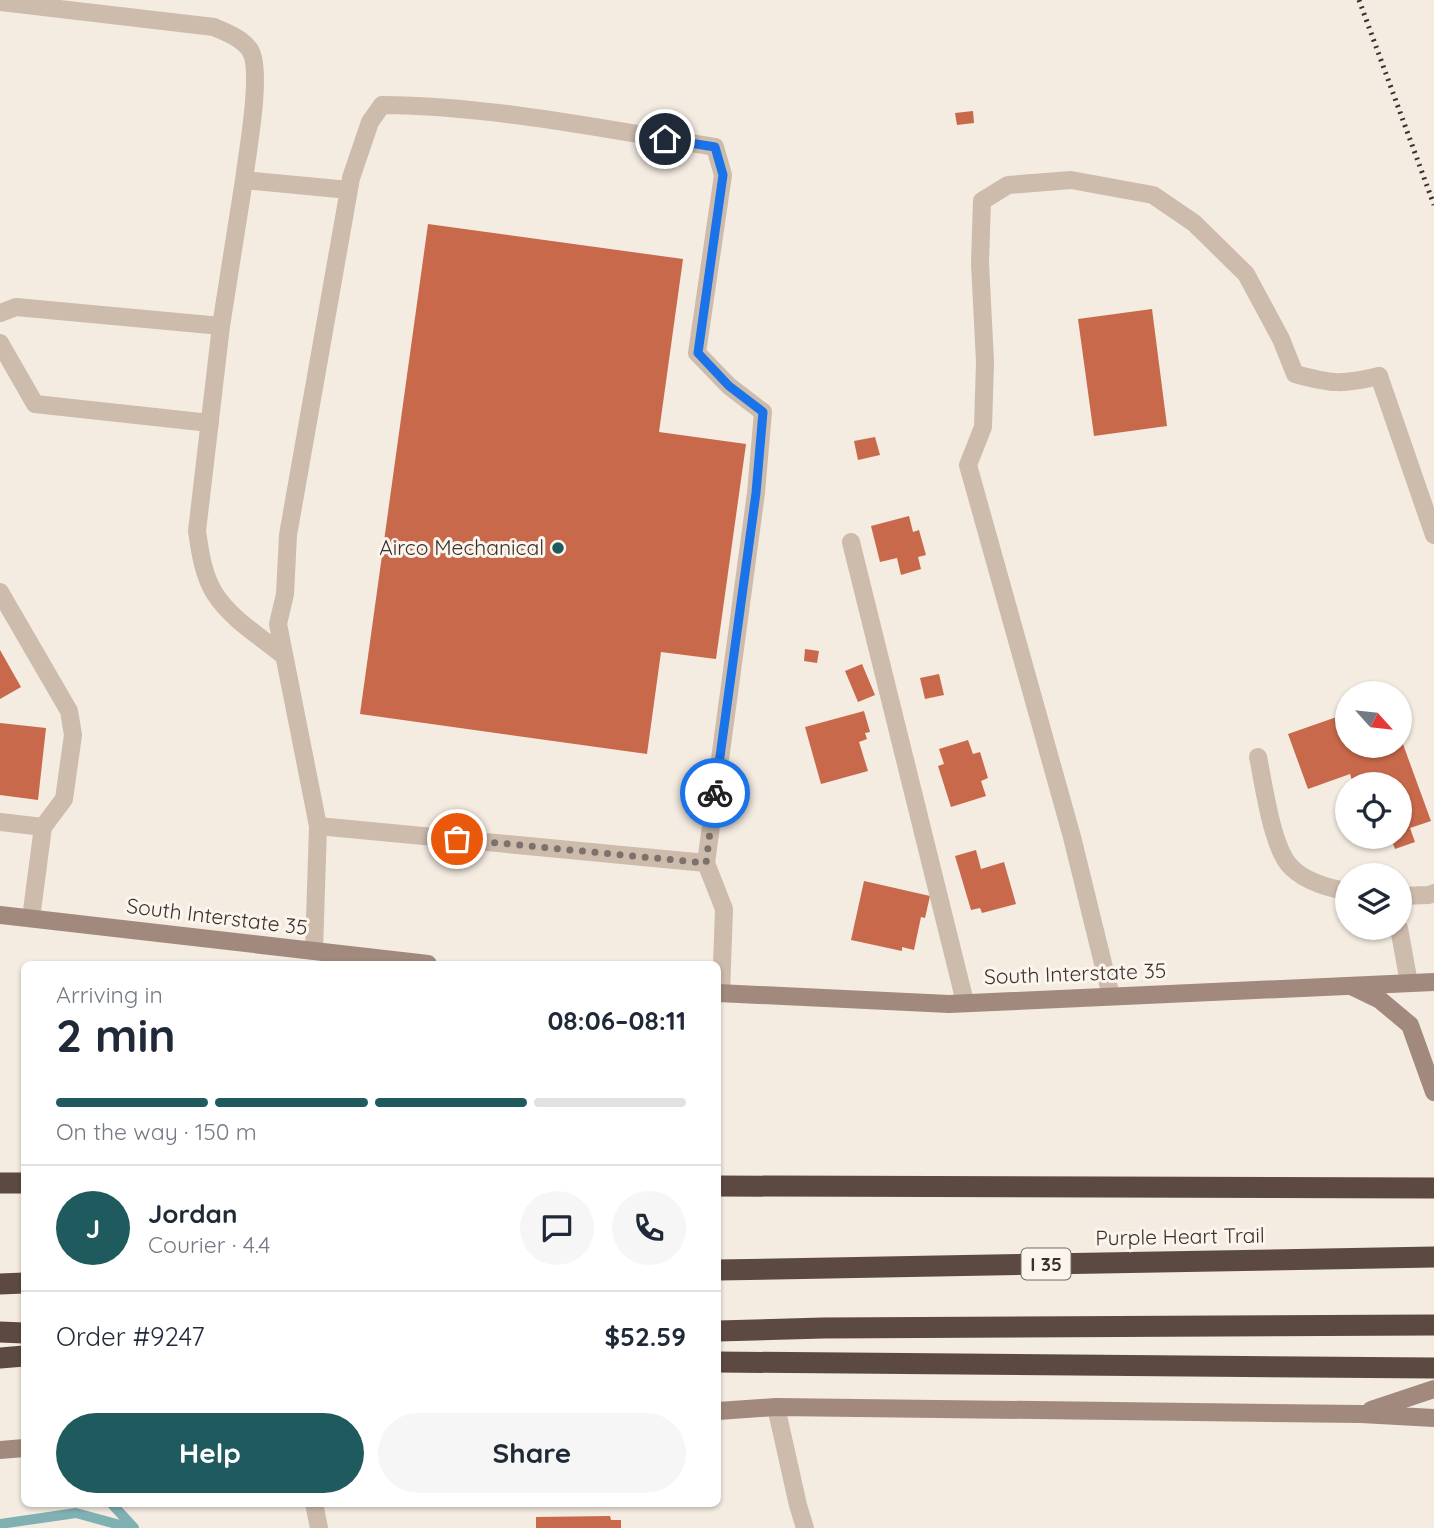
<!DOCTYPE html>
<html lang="en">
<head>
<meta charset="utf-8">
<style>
  :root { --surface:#fff; --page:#f6f6f7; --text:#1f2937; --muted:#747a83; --line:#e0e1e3; --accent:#1f5a5e }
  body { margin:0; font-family:Quicksand,sans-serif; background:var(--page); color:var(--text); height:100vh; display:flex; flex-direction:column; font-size:26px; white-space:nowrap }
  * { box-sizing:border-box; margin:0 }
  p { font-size:23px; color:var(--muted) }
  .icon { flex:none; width:38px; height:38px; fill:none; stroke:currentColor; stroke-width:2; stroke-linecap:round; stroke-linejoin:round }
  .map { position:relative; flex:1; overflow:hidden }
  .details { position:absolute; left:21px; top:961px; width:700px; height:546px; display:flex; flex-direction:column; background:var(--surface); border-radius:10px; box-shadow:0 2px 5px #0004 }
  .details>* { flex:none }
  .needle { width:46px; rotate:117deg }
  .buttons { position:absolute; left:1335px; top:681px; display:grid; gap:14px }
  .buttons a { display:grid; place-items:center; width:77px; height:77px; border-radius:50%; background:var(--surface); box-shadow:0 2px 5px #0004; font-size:35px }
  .pin { position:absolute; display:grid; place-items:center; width:60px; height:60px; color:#fff; margin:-30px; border:4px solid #fff; border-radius:50%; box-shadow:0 2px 7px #0007 }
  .courier { position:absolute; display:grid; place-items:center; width:70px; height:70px; margin:-35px; border:5px solid #1a73e8; border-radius:50%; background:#fff; color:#222; box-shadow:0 2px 9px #0007 }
  .overview em { font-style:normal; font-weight:700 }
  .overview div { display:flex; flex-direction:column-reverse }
  .overview { display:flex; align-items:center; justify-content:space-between; height:119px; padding:0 35px }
  h1 { font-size:46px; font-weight:700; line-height:52px }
  .bar { display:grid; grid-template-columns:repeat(4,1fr); gap:10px 7px; align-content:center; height:84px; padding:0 35px }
  .bar i { height:9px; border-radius:5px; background:var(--line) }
  .bar .current { background:var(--accent) }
  .bar p { grid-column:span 4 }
  .line { display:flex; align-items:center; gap:18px; padding:0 35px; border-top:2px solid var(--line) }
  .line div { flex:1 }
  .round { display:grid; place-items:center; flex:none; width:74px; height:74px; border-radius:37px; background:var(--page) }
  .primary-button { display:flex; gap:14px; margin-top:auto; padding:14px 35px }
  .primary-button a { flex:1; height:80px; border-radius:42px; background:var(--accent); color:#fff; font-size:28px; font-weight:700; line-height:80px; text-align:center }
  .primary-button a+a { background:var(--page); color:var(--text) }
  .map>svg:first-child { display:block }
</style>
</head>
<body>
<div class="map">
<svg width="1434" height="1528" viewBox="0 0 1434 1528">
  <rect width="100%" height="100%" fill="#f4ebe1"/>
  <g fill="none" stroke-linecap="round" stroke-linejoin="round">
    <path stroke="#7fb0b2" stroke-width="10" d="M111 1503 134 1528
      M0 1524 76 1513 131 1528"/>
  </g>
  <path fill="#c8694b" d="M973 111 974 123 957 125 955 113Z
    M428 224 683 259 659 432 746 444 716 659 661 652 647 754 360 714Z
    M1152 309 1167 426 1094 436 1078 319Z
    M875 437 880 455 858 460 854 441Z
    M909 516 913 532 919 530 926 555 918 557 921 569 901 575 897 558 880 562 871 526Z
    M805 649 819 651 817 663 804 661Z
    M0 650 21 687 0 699Z
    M862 664 875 695 858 702 845 671Z
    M939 674 944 695 925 699 920 678Z
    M864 711 870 732 865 733 867 739 859 742 868 771 821 784 805 727Z
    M1348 713V746H1400V736L1431 821 1410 828 1415 842 1395 849 1390 836H1400V784H1353L1350 774 1308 789 1288 734Z
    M0 723 46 728 38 800 0 795Z
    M968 740 973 754 980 752 988 778 981 781 986 796 951 807 938 766 944 764 939 749Z
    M976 850 981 869 1004 862 1016 904 982 913 980 908 971 910 955 856Z
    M864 881 930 896 925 918 921 917 914 950 902 947V951L851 940Z
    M610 1516 611 1520H621V1528H536V1517Z"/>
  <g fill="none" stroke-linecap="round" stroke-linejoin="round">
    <path stroke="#cdbbac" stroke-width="18" d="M0 2 214 27C227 33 242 38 250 50 263 70 247 154 244 180L349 190
      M0 313 16 307 221 326 197 531C200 552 203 575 215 594 231 619 261 637 284 656
      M221 326 244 180
      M0 343 35 404 210 423
      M851 542 965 1002
      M0 592 69 711 73 735 64 799 43 827 0 822
      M1258 757C1264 785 1272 850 1292 868 1305 881 1330 889 1348 891
      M318 826 706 863
      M1400 896 1429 895 1434 893
      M31 918 43 827
      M1399 928 1409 983
      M314 951 318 826 278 624 285 594 288 535 351 178 370 122 382 105C493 106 605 129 715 147L723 175 697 353 729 386 763 412 756 493 706 863 724 909 721 993
      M1111 996 1072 837 968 465 983 427 985 362 980 263 982 201 1008 185 1071 180 1153 195 1194 223 1246 274 1281 339 1295 374C1332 384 1341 385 1379 376
      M314 1503 319 1528"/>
    <path stroke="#cdbbac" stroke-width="18" d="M1379 376 1434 535
      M776 1407 798 1505 805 1528"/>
    <path stroke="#a18a7d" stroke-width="18" d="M0 915 428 964
      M1353 987 1380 1000 1410 1025 1434 1092
      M718 993 949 1004 1434 982
      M1371 1410 1434 1389
      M718 1411 776 1407 1361 1414 1434 1418
      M0 1450 24 1448"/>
    <path stroke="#5c4a42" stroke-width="21" d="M0 1183H24
      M718 1186 1434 1188
      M718 1270 1434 1257
      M0 1284 24 1283
      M718 1331 823 1328 1434 1325
      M0 1332 24 1333
      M0 1358 24 1356
      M718 1362 1434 1368"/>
    <path stroke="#3b302b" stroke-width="5" stroke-dasharray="2 5" stroke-linecap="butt" d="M1359 0 1434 205"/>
  </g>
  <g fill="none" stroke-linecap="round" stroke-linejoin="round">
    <path stroke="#7c716b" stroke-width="7" stroke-dasharray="0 12.6" d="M457 839 706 863 715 793"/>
    <path stroke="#1a73e8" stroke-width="9" d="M665 139 715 147 723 175 698 353 729 386 763 412 756 493 715 793"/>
  </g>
  <circle fill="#1f5a5e" stroke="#fbf5ee" stroke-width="2.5" cx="558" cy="548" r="7"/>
  <g text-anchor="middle" stroke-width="6" stroke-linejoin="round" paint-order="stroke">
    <rect fill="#fbf5ee" stroke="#756b66" stroke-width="2" x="1021.5" y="1248.5" width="49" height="31" rx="5"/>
    <g font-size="19" font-weight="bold" fill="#3b302b">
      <text x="1046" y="1271">I 35</text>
    </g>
    <g font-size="21" fill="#3b302b" stroke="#fbf5ee" text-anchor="end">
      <text x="544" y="555">Airco Mechanical</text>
    </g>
    <g font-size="21" fill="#3b302b" stroke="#fbf5ee">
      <text transform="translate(217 917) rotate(7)" y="7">South Interstate 35</text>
      <text transform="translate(1075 974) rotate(-2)" y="7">South Interstate 35</text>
      <text transform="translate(1180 1237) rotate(-1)" y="7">Purple Heart Trail</text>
    </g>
  </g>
</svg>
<div class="buttons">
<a><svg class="needle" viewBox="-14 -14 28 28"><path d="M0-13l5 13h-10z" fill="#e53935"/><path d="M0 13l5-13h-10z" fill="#747a83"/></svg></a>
<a><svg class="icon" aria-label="locate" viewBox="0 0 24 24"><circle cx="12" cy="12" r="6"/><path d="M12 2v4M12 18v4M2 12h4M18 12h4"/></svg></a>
<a><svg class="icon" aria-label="layers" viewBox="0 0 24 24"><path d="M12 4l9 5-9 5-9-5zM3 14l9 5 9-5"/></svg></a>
</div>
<div class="pin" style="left:457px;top:839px;background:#ea580c"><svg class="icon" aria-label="bag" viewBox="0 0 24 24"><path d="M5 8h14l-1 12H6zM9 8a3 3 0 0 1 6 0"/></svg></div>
<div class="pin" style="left:665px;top:139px;background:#1f2937"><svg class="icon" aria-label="home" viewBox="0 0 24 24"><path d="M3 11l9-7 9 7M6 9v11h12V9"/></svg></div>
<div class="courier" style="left:715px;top:793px"><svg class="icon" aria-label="bike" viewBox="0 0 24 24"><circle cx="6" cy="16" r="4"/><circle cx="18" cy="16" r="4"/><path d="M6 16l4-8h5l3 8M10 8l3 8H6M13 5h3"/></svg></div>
<section class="details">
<div class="overview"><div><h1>2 min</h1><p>Arriving in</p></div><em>08:06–08:11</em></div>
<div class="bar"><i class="current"></i><i class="current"></i><i class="current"></i><i></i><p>On the way · 150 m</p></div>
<div class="line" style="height:126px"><b class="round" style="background:var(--accent);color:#fff">J</b><div><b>Jordan</b><p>Courier · 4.4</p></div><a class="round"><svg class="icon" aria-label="chat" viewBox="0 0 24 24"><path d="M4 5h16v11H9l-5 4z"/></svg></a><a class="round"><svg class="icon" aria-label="phone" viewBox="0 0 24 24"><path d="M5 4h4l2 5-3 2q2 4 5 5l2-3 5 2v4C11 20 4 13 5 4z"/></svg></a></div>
<div class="line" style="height:91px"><div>Order #9247</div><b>$52.59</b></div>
<div class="primary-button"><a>Help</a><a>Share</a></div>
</section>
</div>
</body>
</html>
